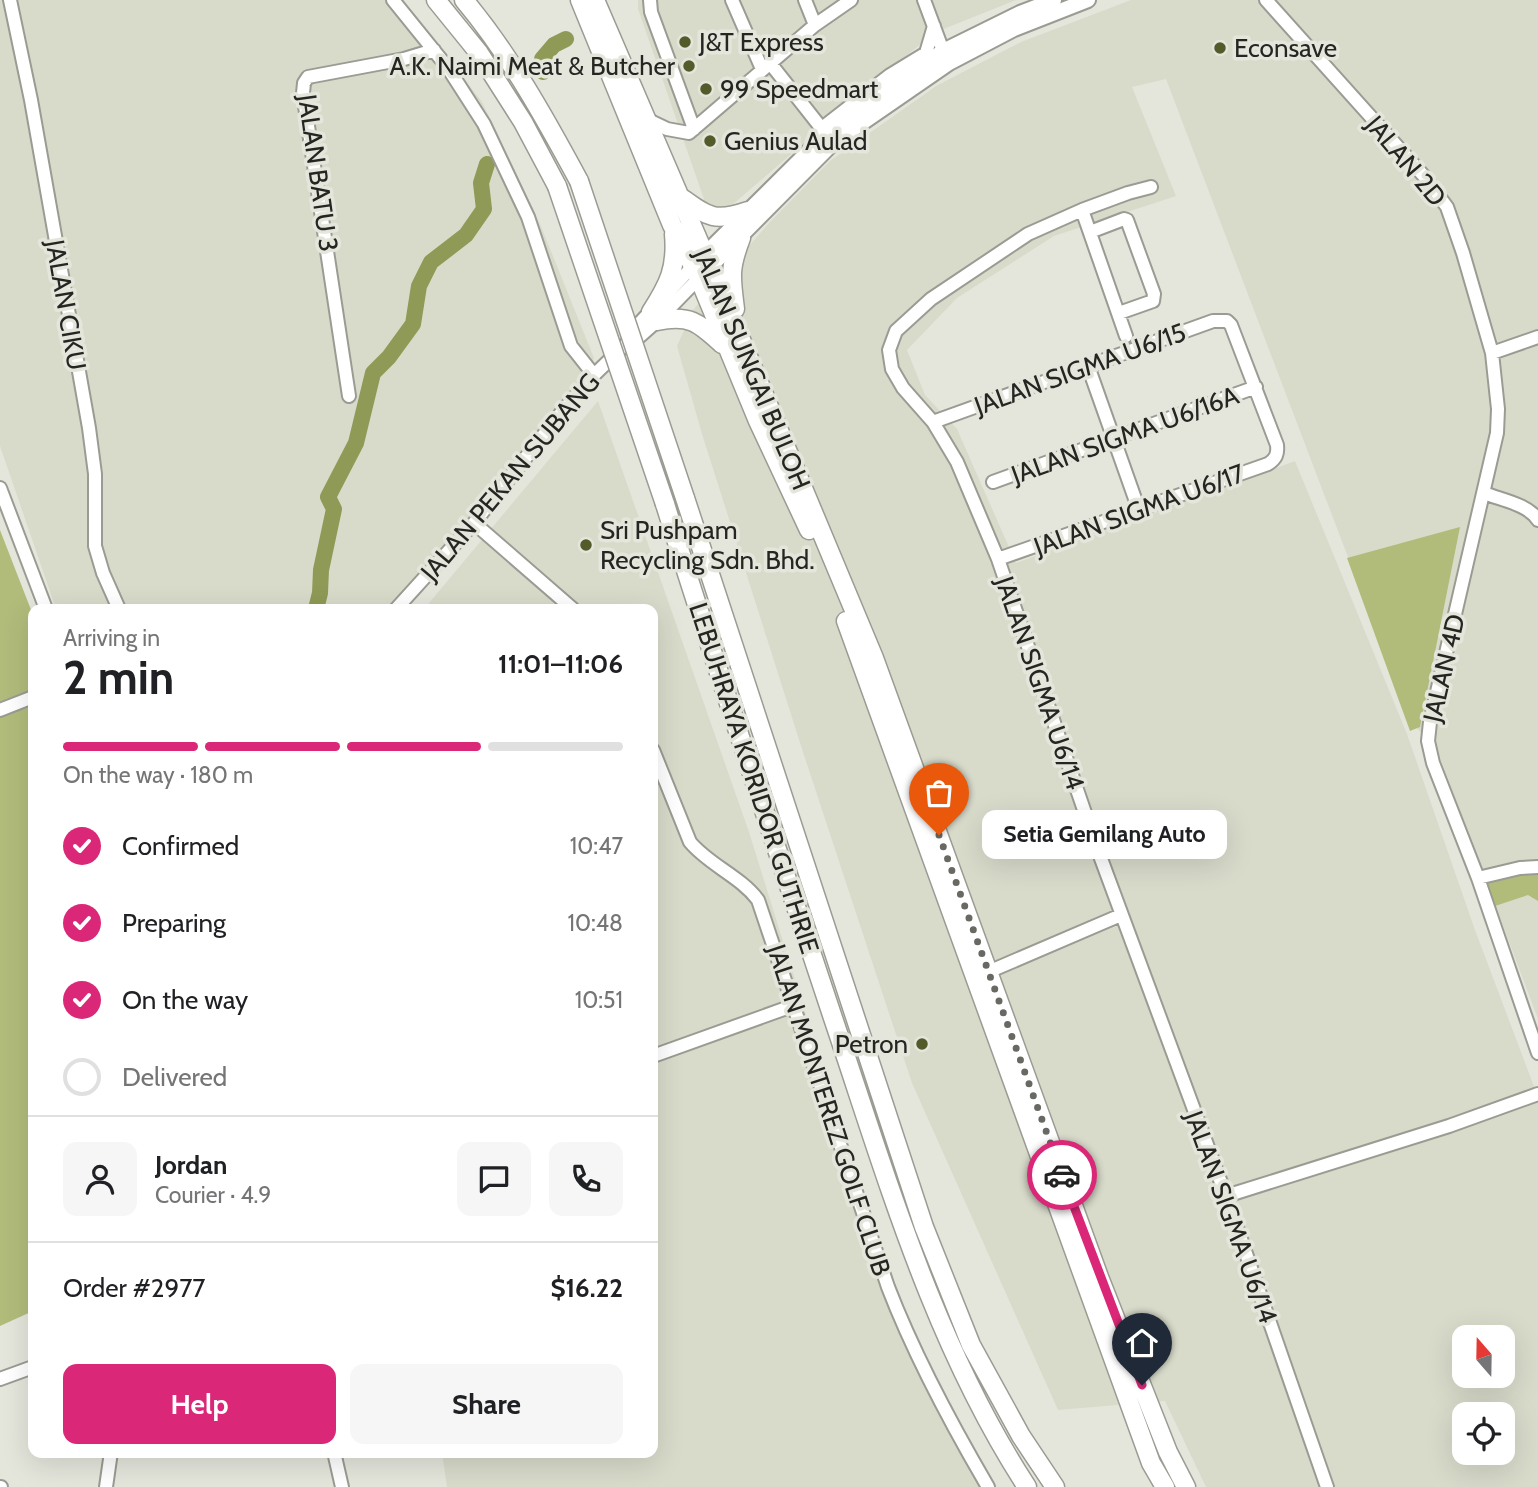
<!DOCTYPE html>
<html lang="en">
<head>
<meta charset="utf-8">
<style>
  :root { --surface:#fff; --page:#f6f6f6; --text:#202124; --muted:#757577; --line:#e0e0e0; --accent:#db2777 }
  body { margin:0; font-family:Cabin,sans-serif; background:var(--page); color:var(--text); height:100vh; display:flex; flex-direction:column; font-size:26px; white-space:nowrap }
  * { box-sizing:border-box; margin:0 }
  p { font-size:23px; color:var(--muted) }
  .icon { flex:none; width:38px; height:38px; fill:none; stroke:currentColor; stroke-width:2; stroke-linecap:round; stroke-linejoin:round }
  .map { position:relative; flex:1; overflow:hidden }
  .panel { position:absolute; left:28px; top:604px; width:630px; height:854px; display:flex; flex-direction:column; background:var(--surface); border-radius:14px; box-shadow:0 7px 28px #0002 }
  .panel>* { flex:none }
  .needle { width:46px; rotate:340deg }
  .fabs { position:absolute; left:1452px; top:1325px; display:grid; gap:14px }
  .fabs a { display:grid; place-items:center; width:63px; height:63px; border-radius:14px; background:var(--surface); box-shadow:0 7px 28px #0002; font-size:35px }
  .pin { position:absolute; display:grid; place-items:center; width:60px; height:60px; color:#fff; margin:-72px -30px; border-radius:50% 50% 50% 0; rotate:-45deg; box-shadow:0 0 7px #0007 }
  .pin .icon { rotate:45deg }
  .courier { position:absolute; display:grid; place-items:center; width:70px; height:70px; margin:-35px; border:5px solid #db2777; border-radius:50%; background:#fff; color:#222; box-shadow:0 2px 9px #0007 }
  .bubble { position:absolute; height:49px; border-radius:14px; background:var(--surface); box-shadow:0 7px 28px #0002; font-size:23px; font-weight:700; line-height:49px; text-align:center }
  .headline em { font-style:normal; font-weight:700 }
  .headline div { display:flex; flex-direction:column-reverse }
  .headline { display:flex; align-items:center; justify-content:space-between; height:119px; padding:0 35px }
  h1 { font-size:46px; font-weight:700; line-height:52px }
  .bar { display:grid; grid-template-columns:repeat(4,1fr); gap:10px 7px; align-content:center; height:84px; padding:0 35px }
  .bar i { height:9px; border-radius:5px; background:var(--line) }
  .bar .selected { background:var(--accent) }
  .bar p { grid-column:span 4 }
  .line { display:flex; align-items:center; gap:18px; padding:0 35px; border-top:2px solid var(--line) }
  .line div { flex:1 }
  .round { display:grid; place-items:center; flex:none; width:74px; height:74px; border-radius:14px; background:var(--page) }
  ol { padding:0 35px; list-style:none }
  li { display:flex; align-items:center; gap:21px; height:77px }
  li p { margin-inline-start:auto }
  li .icon { padding:7px; border-radius:50%; background:var(--accent); color:#fff; stroke-width:4 }
  li:last-child { color:var(--muted) }
  li i { width:38px; height:38px; border:4px solid var(--line); border-radius:50% }
  .button { display:flex; gap:14px; margin-top:auto; padding:14px 35px }
  .button a { flex:1; height:80px; border-radius:14px; background:var(--accent); color:#fff; font-size:28px; font-weight:700; line-height:80px; text-align:center }
  .button a+a { background:var(--page); color:var(--text) }
  .map>svg:first-child { display:block }
</style>
</head>
<body>
<div class="map">
<svg width="1538" height="1487" viewBox="0 0 1538 1487">
  <rect width="100%" height="100%" fill="#e4e6dc"/>
  <path fill="#d8dbca" fill-rule="evenodd" d="M0 0H401L417 17 482 102 540 224 594 358 557 430 387 609H56L0 446Z
    M638 0H1016L936 32 897 63 725 211 705 202 638 9Z
    M1131 0H1538V1019L1439 755 1410 720 1166 79 1132 87 1176 196 1054 236 957 298 907 350 925 395 957 429 1016 563 1295 461 1407 734 1475 930 1538 1097V1487H1206L1165 1401 1058 1410 912 1083 802 749 702 434 677 346 693 310 769 223 830 161 936 86 1021 42ZM1465 1337H1503V1376H1465ZM1465 1414H1503V1452H1465Z
    M598 401 749 832 897 1307 990 1487H447L442 1453 653 1452V609H424Z"/>
  <path fill="#b1bc7b" d="M1460 527 1420 727 1410 731 1347 558Z
    M0 530 33 615V1311L0 1326Z
    M1519 873 1538 875V901L1528 895 1495 906 1487 883Z"/>
  <g fill="none" stroke-linecap="round" stroke-linejoin="round">
    <path stroke="#8f9a56" stroke-width="16" d="M543 72 542 59 554 45 566 39
      M316 609 320 593 321 570 334 509 328 497 356 443 373 373 389 357 413 324 419 286 431 262 466 235 484 209 481 183 487 164"/>
    <g stroke="#9a9c93" stroke-width="16">
      <path id="minor" d="M10 0 31 100 89 428 95 474V546L103 573 119 609
        M393 0 448 68 484 124 528 217 571 346 594 375
        M650 0 651 12 694 129
        M732 0 762 69
        M805 0 815 25
        M924 0 943 51
        M1266 0 1423 175 1447 207 1463 253 1492 353 1498 409 1497 433 1430 722 1428 741 1433 763 1478 878 1538 1053
        M770 63 826 134
        M646 119 667 129 689 133 815 25 851 0
        M822 128 890 75 926 53 934 26
        M1151 187 1128 193 1082 210 1028 234 931 299 896 331 889 350 892 369 903 388 933 422 957 462 998 559 1096 845 1226 1196 1327 1487
        M1082 210 1126 336
        M1090 232 1124 219 1127 220 1154 294 1153 301 1119 313
        M629 338 633 330 693 266
        M1492 353 1538 337
        M1088 366 1139 510
        M349 396 303 93 304 83 308 77 404 59 434 50
        M933 422 1213 321H1227L1231 325 1277 445C1278 454 1276 459 1268 464L998 559
        M993 482 1256 387
        M0 488 46 609
        M1484 493C1501 500 1528 504 1538 520
        M474 523 573 609
        M396 609 474 523 565 408 594 375 626 344 639 337 657 321 699 278
        M0 710 33 697
        M653 750 690 842C709 865 740 876 758 900L888 1287C915 1357 950 1422 988 1487
        M1478 878 1520 868 1538 867
        M988 972 1121 915
        M653 1056 795 1005
        M1226 1196 1449 1126 1538 1094
        M0 1379 33 1367
        M334 1452 342 1487
        M0 1487H1
        M106 1487 111 1452"/>
    </g>
    <g stroke="#9a9c93" stroke-width="18">
      <path id="major" d="M698 261 826 134 943 51 1020 13 1054 0
        M703 274 833 143 949 63 1014 29 1088 0"/>
    </g>
    <g stroke="#9a9c93" stroke-width="21">
      <path id="highway" d="M436 0 479 53 523 122 557 186
        M464 0C510 55 545 118 579 181
        M580 0 672 225 699 278 758 421 809 530
        M595 0 734 323 874 658 1099 1277 1168 1452 1186 1487
        M679 196C707 216 713 223 748 211
        M735 309C731 277 729 269 741 238
        M651 312C669 284 677 268 674 234
        M657 321C690 314 699 323 722 344
        M685 498 924 1227 971 1345 1021 1436 1055 1487
        M665 504C719 677 777 849 834 1021 888 1181 934 1344 1027 1487
        M846 621 1151 1463 1165 1487"/>
    </g>
    <use href="#minor" stroke="#fff" stroke-width="12"/>
    <use href="#major" stroke="#fff" stroke-width="14"/>
    <use href="#highway" stroke="#fff" stroke-width="18"/>
    <g stroke="#9a9c93" stroke-width="21" stroke-linecap="butt">
      <path id="highway-bridge" d="M579 181 685 498
        M557 186 665 504"/>
    </g>
    <use href="#highway-bridge" stroke="#fff" stroke-width="18"/>
  </g>
  <g fill="none" stroke-linecap="round" stroke-linejoin="round">
    <path stroke="#686963" stroke-width="7" stroke-dasharray="0 12.6" d="M939 835 1062 1175"/>
    <path stroke="#db2777" stroke-width="9" d="M1062 1175 1142 1385"/>
  </g>
  <g fill="#545b2a" stroke="#e4e6dc" stroke-width="2.5">
    <circle cx="685" cy="42" r="7"/>
    <circle cx="1220" cy="48" r="7"/>
    <circle cx="689" cy="66" r="7"/>
    <circle cx="706" cy="89" r="7"/>
    <circle cx="710" cy="141" r="7"/>
    <circle cx="586" cy="545" r="7"/>
    <circle cx="922" cy="1044" r="7"/>
  </g>
  <g text-anchor="middle" stroke-width="7" stroke-linejoin="round" paint-order="stroke">
    <g font-size="26" fill="#252622" stroke="#e4e6dc" text-anchor="start">
      <text x="699" y="51">J&amp;T Express</text>
      <text x="1234" y="57">Econsave</text>
      <text x="675" y="75" text-anchor="end">A.K. Naimi Meat &amp; Butcher</text>
      <text x="720" y="98">99 Speedmart</text>
      <text x="724" y="150">Genius Aulad</text>
      <text x="600" y="539">Sri Pushpam<tspan x="600" dy="30">Recycling Sdn. Bhd.</tspan></text>
      <text x="908" y="1053" text-anchor="end">Petron</text>
    </g>
    <g font-size="26" fill="#252622" stroke="#e4e6dc">
      <text transform="translate(1406 161) rotate(50)" y="9">JALAN 2D</text>
      <text transform="translate(318 173) rotate(82)" y="9">JALAN BATU 3</text>
      <text transform="translate(66 305) rotate(80)" y="9">JALAN CIKU</text>
      <text transform="translate(752 369) rotate(67)" y="9">JALAN SUNGAI BULOH</text>
      <text transform="translate(1080 369) rotate(-20)" y="9">JALAN SIGMA U6/15</text>
      <text transform="translate(1125 435) rotate(-20)" y="9">JALAN SIGMA U6/16A</text>
      <text transform="translate(510 477) rotate(-50)" y="9">JALAN PEKAN SUBANG</text>
      <text transform="translate(1139 510) rotate(-20)" y="9">JALAN SIGMA U6/17</text>
      <text transform="translate(1444 668) rotate(-77)" y="9">JALAN 4D</text>
      <text transform="translate(1040 683) rotate(71)" y="9">JALAN SIGMA U6/14</text>
      <text transform="translate(754 778) rotate(72)" y="9">LEBUHRAYA KORIDOR GUTHRIE</text>
      <text transform="translate(829 1110) rotate(72)" y="9">JALAN MONTEREZ GOLF CLUB</text>
      <text transform="translate(1231 1217) rotate(70)" y="9">JALAN SIGMA U6/14</text>
    </g>
  </g>
</svg>
<div class="fabs">
<a><svg class="needle" viewBox="-14 -14 28 28"><path d="M0-13l5 13h-10z" fill="#e53935"/><path d="M0 13l5-13h-10z" fill="#757577"/></svg></a>
<a><svg class="icon" aria-label="locate" viewBox="0 0 24 24"><circle cx="12" cy="12" r="6"/><path d="M12 2v4M12 18v4M2 12h4M18 12h4"/></svg></a>
</div>
<div class="pin" style="left:939px;top:835px;background:#ea580c"><svg class="icon" aria-label="bag" viewBox="0 0 24 24"><path d="M5 8h14l-1 12H6zM9 8a3 3 0 0 1 6 0"/></svg></div>
<div class="pin" style="left:1142px;top:1385px;background:#1f2937"><svg class="icon" aria-label="home" viewBox="0 0 24 24"><path d="M3 11l9-7 9 7M6 9v11h12V9"/></svg></div>
<div class="courier" style="left:1062px;top:1175px"><svg class="icon" aria-label="car" viewBox="0 0 24 24"><path d="M5 17H2v-5l4-1 3-4h7l3 4 3 1v5h-3M9 17h6M6 11h13"/><circle cx="7" cy="17" r="2"/><circle cx="17" cy="17" r="2"/></svg></div>
<div class="bubble" style="left:982px;top:810px;width:245px">Setia Gemilang Auto</div>
<section class="panel">
<div class="headline"><div><h1>2 min</h1><p>Arriving in</p></div><em>11:01–11:06</em></div>
<div class="bar"><i class="selected"></i><i class="selected"></i><i class="selected"></i><i></i><p>On the way · 180 m</p></div>
<ol>
<li><svg class="icon" aria-label="check" viewBox="0 0 24 24"><path d="M5 12l5 5 9-10"/></svg>Confirmed<p>10:47</p></li>
<li><svg class="icon" aria-label="check" viewBox="0 0 24 24"><path d="M5 12l5 5 9-10"/></svg>Preparing<p>10:48</p></li>
<li><svg class="icon" aria-label="check" viewBox="0 0 24 24"><path d="M5 12l5 5 9-10"/></svg>On the way<p>10:51</p></li>
<li><i></i>Delivered</li>
</ol>
<div class="line" style="height:126px"><a class="round"><svg class="icon" aria-label="person" viewBox="0 0 24 24"><circle cx="12" cy="8" r="4"/><path d="M4 21q1-7 8-7t8 7"/></svg></a><div><b>Jordan</b><p>Courier · 4.9</p></div><a class="round"><svg class="icon" aria-label="chat" viewBox="0 0 24 24"><path d="M4 5h16v11H9l-5 4z"/></svg></a><a class="round"><svg class="icon" aria-label="phone" viewBox="0 0 24 24"><path d="M5 4h4l2 5-3 2q2 4 5 5l2-3 5 2v4C11 20 4 13 5 4z"/></svg></a></div>
<div class="line" style="height:91px"><div>Order #2977</div><b>$16.22</b></div>
<div class="button"><a>Help</a><a>Share</a></div>
</section>
</div>
</body>
</html>
